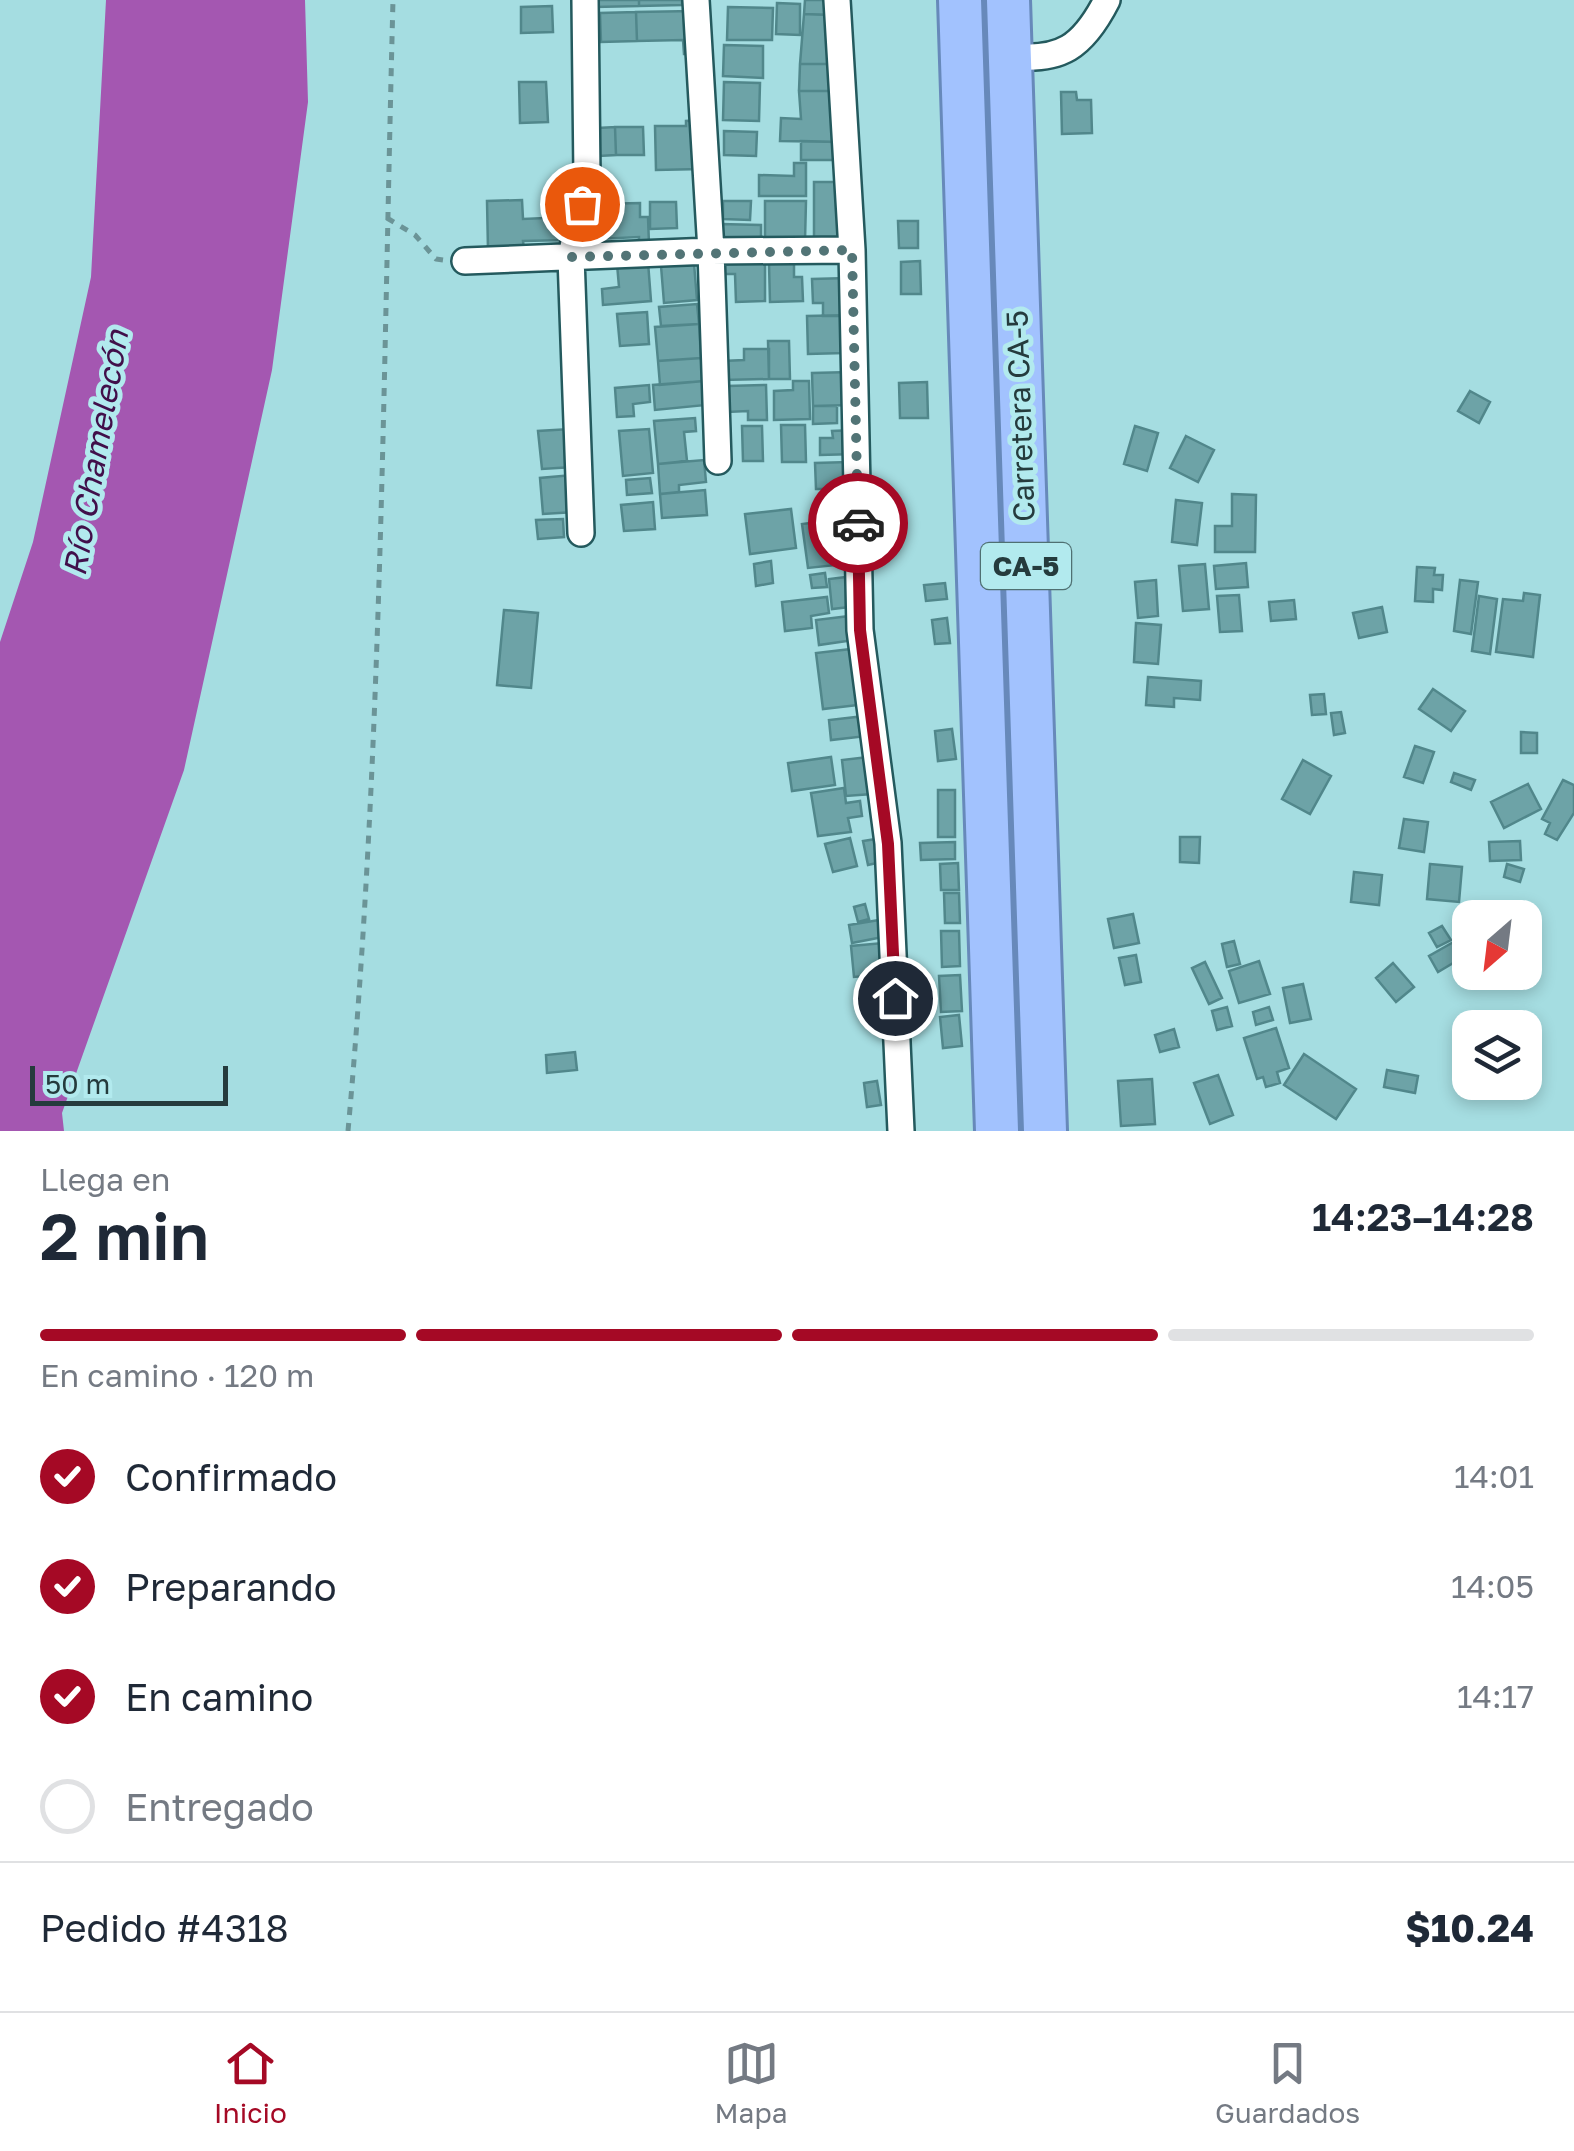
<!DOCTYPE html>
<html lang="es">
<head>
<meta charset="utf-8">
<style>
  :root { --surface:#fff; --page:#f2f2f3; --text:#1f2937; --muted:#747a83; --line:#e0e1e3; --accent:#a50925 }
  body { margin:0; font-family:"Golos Text",sans-serif; background:var(--page); color:var(--text); height:100vh; display:flex; flex-direction:column; font-size:38px; white-space:nowrap }
  * { box-sizing:border-box; margin:0 }
  p { font-size:32px; color:var(--muted) }
  .icon { flex:none; width:55px; height:55px; fill:none; stroke:currentColor; stroke-width:2; stroke-linecap:round; stroke-linejoin:round }
  .map { position:relative; height:1131px; overflow:hidden }
  .drawer { display:flex; flex-direction:column; background:var(--surface); flex:1 }
  .drawer>* { flex:none }
  .needle { width:65px; rotate:208deg }
  .buttons { position:absolute; left:1452px; top:900px; display:grid; gap:20px }
  .buttons a { display:grid; place-items:center; width:90px; height:90px; border-radius:20px; background:var(--surface); box-shadow:0 5px 15px #0003; font-size:50px }
  .scale { position:absolute; left:30px; bottom:25px; width:198px; box-sizing:border-box; padding-left:10px; border:5px solid #253b3d; border-top:0; font-size:28px; line-height:35px; white-space:nowrap; color:#253b3d; -webkit-text-stroke:8px #b2eaee; paint-order:stroke }
  .pin { position:absolute; display:grid; place-items:center; width:85px; height:85px; color:#fff; margin:-42px; border:5px solid #fff; border-radius:50%; box-shadow:0 2px 10px #0007 }
  .courier { position:absolute; display:grid; place-items:center; width:100px; height:100px; margin:-50px; border:8px solid #a50925; border-radius:50%; background:#fff; color:#222; box-shadow:0 2px 12px #0007 }
  .head em { font-style:normal; font-weight:600 }
  .head div { display:flex; flex-direction:column-reverse }
  .head { display:flex; align-items:center; justify-content:space-between; height:170px; padding:0 40px }
  h1 { font-size:65px; font-weight:600; line-height:75px }
  .bar { display:grid; grid-template-columns:repeat(4,1fr); gap:15px 10px; align-content:center; height:120px; padding:0 40px }
  .bar i { height:12px; border-radius:8px; background:var(--line) }
  .bar .selected { background:var(--accent) }
  .bar p { grid-column:span 4 }
  .line { display:flex; align-items:center; gap:25px; padding:0 40px; border-top:2px solid var(--line) }
  .line div { flex:1 }
  ol { padding:0 40px; list-style:none }
  li { display:flex; align-items:center; gap:30px; height:110px }
  li p { margin-inline-start:auto }
  li .icon { padding:10px; border-radius:50%; background:var(--accent); color:#fff; stroke-width:4 }
  li:last-child { color:var(--muted) }
  li i { width:55px; height:55px; border:5px solid var(--line); border-radius:50% }
  .dock { display:flex; justify-content:space-around; align-items:center; height:140px; border-top:2px solid var(--line); background:var(--surface); font-size:28px; color:var(--muted) }
  .dock a { display:grid; justify-items:center; gap:5px }
  .dock .selected { color:var(--accent) }
  .map>svg:first-child { display:block }
</style>
</head>
<body>
<div class="map">
<svg width="1574" height="1131" viewBox="0 0 1574 1131">
  <rect width="100%" height="100%" fill="#a5dde1"/>
  <path fill="#a457b1" d="M106 0H305L308 102 272 370 184 770 62 1113 64 1131H0V642L33 542 91 277Z"/>
  <path fill="#6da3a7" stroke="#51878b" stroke-width="2.5" d="M595 0H639V6L595 7Z
    M639 0H682V5L639 6Z
    M805 0H828V15L804 14Z
    M777 3 800 4V35L776 34Z
    M552 6 553 32 521 33V7Z
    M728 7 773 8 772 40H727Z
    M693 11 695 54H684L683 40 637 41 636 12Z
    M636 12 637 41 601 42 600 13Z
    M804 14 834 15 827 64H800Z
    M724 45 763 46V78L723 76Z
    M800 64H836V91H799Z
    M519 82H546L548 122 520 123Z
    M724 82 760 83 759 121 723 120Z
    M799 91H836L841 142 780 141 781 118 801 119Z
    M1061 92H1076L1077 100H1091L1092 133 1062 134Z
    M699 120 701 169 656 170 655 126H686V121Z
    M615 127 616 155 599 156 598 128Z
    M615 127H643L644 155H616Z
    M724 131 757 132 756 156 724 155Z
    M801 141 841 142V160H801Z
    M794 163H806V196H759V175L794 176Z
    M814 182H848V240H814Z
    M522 200 523 219 567 217V240L523 241 524 249 488 250 487 201Z
    M723 201H751L750 220 723 219Z
    M765 201H806L805 241 765 239Z
    M650 202H676L677 228 650 229Z
    M640 203V217H648L649 244H639V237L597 239 596 204Z
    M898 221H918V248H899Z
    M720 224 761 225V240L720 239Z
    M920 261 921 294H901V262Z
    M648 262 651 301 603 305 602 289 619 287 617 264Z
    M694 263 697 300 664 303 661 266Z
    M721 263H765V301L736 302 735 274H721Z
    M794 263V277H802L803 301 770 302 769 264Z
    M848 278V316H823V303H813L812 279Z
    M697 304 699 324 661 326 659 307Z
    M647 312 649 344 620 346 617 314Z
    M852 315 844 353 808 354 807 316Z
    M699 324 701 358 658 361 655 327Z
    M768 341H789L790 379H769Z
    M744 349H769V379L723 380V361L744 360Z
    M701 358 703 381 660 385 658 361Z
    M851 372 852 405 813 406 812 373Z
    M703 381 706 405 655 410 653 385Z
    M793 381H809L810 419 774 420V391L793 390Z
    M927 382 928 418H900L899 383Z
    M649 385 650 402 633 404 634 416 617 417 615 388Z
    M766 385 767 420H748V411L727 412V386Z
    M1470 391 1490 402 1479 423 1458 411Z
    M813 406H837V423L813 424Z
    M695 418 696 431 684 432 687 461 658 464 654 421Z
    M781 425H805L806 462H782Z
    M742 426H762L763 461H743Z
    M1135 426 1158 433 1147 471 1124 464Z
    M570 429 573 467 542 469 538 431Z
    M649 429 653 473 623 476 619 431Z
    M855 430 856 454 820 455V438H833L832 431Z
    M1186 436 1214 450 1198 482 1170 468Z
    M704 460 706 482 679 485V492L660 494 658 464Z
    M849 462 850 489H816L815 463Z
    M572 475 575 512 543 514 540 478Z
    M650 478 652 493 627 495 626 480Z
    M705 490 707 515 662 518 660 494Z
    M1232 494 1256 495 1255 552H1215V526H1232Z
    M1176 500 1202 503 1197 545 1172 542Z
    M653 502 655 529 624 531 621 505Z
    M791 509 796 548 750 554 745 514Z
    M850 518 855 563 808 568 802 524Z
    M563 519 564 537 538 539 536 520Z
    M771 561 773 583 756 586 754 564Z
    M1246 563 1248 587 1216 589 1214 566Z
    M1205 564 1209 609 1183 611 1179 566Z
    M1417 567 1435 568 1434 575H1443L1442 590 1433 589V602L1415 601Z
    M825 573 827 587 812 588 810 575Z
    M855 576 859 606 832 609 829 579Z
    M1156 580 1158 616 1138 618 1135 582Z
    M1460 580 1478 582 1471 634 1454 631Z
    M945 583 947 599 926 601 924 585Z
    M1524 593 1540 595 1533 657 1496 652 1503 599 1523 601Z
    M1239 595 1242 631 1220 632 1217 596Z
    M1479 596 1497 599 1490 654 1472 651Z
    M827 597 829 613 811 616 812 628 785 631 782 602Z
    M1294 600 1296 619 1271 621 1269 602Z
    M1382 607 1387 632 1359 638 1353 613Z
    M504 610 538 613 531 688 497 685Z
    M858 615 861 639 819 645 816 620Z
    M947 618 950 643 935 644 932 620Z
    M1136 623 1161 625 1158 664 1134 662Z
    M860 648 867 704 823 709 816 653Z
    M1148 677 1201 681 1200 700 1174 698V707L1146 705Z
    M1433 689 1465 711 1451 731 1419 709Z
    M1324 694 1326 714 1312 715 1310 695Z
    M1341 712 1345 733 1334 735 1331 713Z
    M865 716 867 736 831 740 829 720Z
    M952 729 956 759 938 761 935 731Z
    M1521 732 1537 733V753H1521Z
    M1415 746 1434 752 1423 783 1404 777Z
    M877 756 872 794 846 796 842 760Z
    M831 757 835 785 792 791 788 763Z
    M1303 760 1331 776 1310 814 1282 799Z
    M1454 773 1475 780 1471 790 1451 782Z
    M1563 780 1574 785V813L1557 840 1545 834 1550 823 1542 819Z
    M1528 784 1541 809 1504 828 1491 802Z
    M844 788 846 803 860 801 862 816 848 818 851 832 818 836 811 793Z
    M938 790H955V837H938Z
    M1404 819 1428 822 1424 852 1399 848Z
    M1180 837H1200L1199 863 1180 862Z
    M850 838 857 866 833 872 825 844Z
    M876 839 881 862 868 865 863 841Z
    M1520 841 1521 860 1490 861 1489 842Z
    M955 842V859L921 860 920 843Z
    M958 863 959 890H941L940 864Z
    M1430 864 1462 867 1459 902 1427 899Z
    M1507 864 1524 869 1520 882 1504 877Z
    M1354 872 1382 875 1379 905 1351 902Z
    M944 893H959L960 923H945Z
    M865 904 869 919 858 922 854 907Z
    M1133 914 1139 943 1114 948 1108 919Z
    M885 919 888 936 852 943 849 925Z
    M1442 926 1451 940 1437 947 1429 933Z
    M941 931H959L960 966 942 967Z
    M1464 936 1470 953 1438 972 1429 956Z
    M1234 941 1240 964 1227 967 1222 944Z
    M883 943 886 974 854 977 851 946Z
    M1136 955 1141 982 1125 985 1119 958Z
    M1259 961 1270 994 1239 1003 1229 971Z
    M1205 962 1222 998 1209 1004 1192 968Z
    M1393 963 1414 987 1396 1002 1376 978Z
    M960 975 962 1011 941 1012 939 976Z
    M1303 984 1311 1019 1290 1023 1283 988Z
    M1227 1007 1232 1026 1217 1030 1212 1011Z
    M1269 1007 1273 1020 1256 1025 1253 1012Z
    M959 1015 962 1046 943 1048 940 1017Z
    M1276 1028 1289 1068 1277 1072 1280 1083 1266 1087 1263 1077 1257 1079 1244 1038Z
    M1174 1029 1179 1047 1160 1052 1155 1035Z
    M575 1052 577 1070 547 1073 546 1055Z
    M1304 1054 1356 1089 1336 1119 1284 1085Z
    M1387 1070 1418 1076 1415 1093 1384 1087Z
    M1218 1075 1233 1115 1210 1124 1194 1083Z
    M1152 1079 1155 1124 1121 1126 1118 1081Z
    M877 1081 881 1105 867 1107 864 1083Z"/>
  <g fill="none" stroke-linecap="round" stroke-linejoin="round">
    <g stroke="#245a5e" stroke-width="30">
      <path id="minor" d="M696 0 711 251 852 250
        M837 0 852 250 860 630 888 843 901 1131
        M1009 56C1061 62 1083 47 1107 0
        M465 261 711 251 718 461
        M581 533 571 257 587 177 585 0"/>
    </g>
    <g stroke="#6789ba" stroke-width="48">
      <path id="trunk" d="M960 0 997 1131
        M1008 0 1045 1131"/>
    </g>
    <path stroke="#6b9497" stroke-width="5" stroke-dasharray="8 8" stroke-linecap="butt" d="M387 218 415 235 436 259 443 260
      M348 1131C382 755 383 377 393 0"/>
    <use href="#minor" stroke="#fff" stroke-width="25"/>
    <use href="#trunk" stroke="#a2c2fe" stroke-width="42"/>
  </g>
  <g fill="none" stroke-linecap="round" stroke-linejoin="round">
    <path stroke="#527476" stroke-width="10" stroke-dasharray="0 18" d="M582 204 572 257 852 250 858 523"/>
    <path stroke="#a50925" stroke-width="12" d="M858 523 860 630 888 844 895 998"/>
  </g>
  <g text-anchor="middle" stroke-width="10" stroke-linejoin="round" paint-order="stroke">
    <rect fill="#b2eaee" stroke="#4f7072" stroke-width="2.5" x="981" y="543" width="90" height="46" rx="8"/>
    <g font-size="28" font-weight="bold" fill="#253b3d">
      <text x="1026" y="576">CA-5</text>
    </g>
    <g font-size="30" fill="#253b3d" stroke="#b2eaee">
      <text transform="translate(1021 416) rotate(-92)" y="10">Carretera CA-5</text>
    </g>
    <g font-size="32" font-style="italic" fill="#410f4a" stroke="#b2eaee">
      <text transform="translate(96 453) rotate(-80)" y="11">Río Chamelecón</text>
    </g>
  </g>
</svg>
<div class="buttons">
<a><svg class="needle" viewBox="-14 -14 28 28"><path d="M0-13l5 13h-10z" fill="#e53935"/><path d="M0 13l5-13h-10z" fill="#747a83"/></svg></a>
<a><svg class="icon" aria-label="layers" viewBox="0 0 24 24"><path d="M12 4l9 5-9 5-9-5zM3 14l9 5 9-5"/></svg></a>
</div>
<div class="scale">50 m</div>
<div class="pin" style="left:582px;top:204px;background:#ea580c"><svg class="icon" aria-label="bag" viewBox="0 0 24 24"><path d="M5 8h14l-1 12H6zM9 8a3 3 0 0 1 6 0"/></svg></div>
<div class="pin" style="left:895px;top:998px;background:#1f2937"><svg class="icon" aria-label="home" viewBox="0 0 24 24"><path d="M3 11l9-7 9 7M6 9v11h12V9"/></svg></div>
<div class="courier" style="left:858px;top:523px"><svg class="icon" aria-label="car" viewBox="0 0 24 24"><path d="M5 17H2v-5l4-1 3-4h7l3 4 3 1v5h-3M9 17h6M6 11h13"/><circle cx="7" cy="17" r="2"/><circle cx="17" cy="17" r="2"/></svg></div>
</div>
<section class="drawer">
<div class="head"><div><h1>2 min</h1><p>Llega en</p></div><em>14:23–14:28</em></div>
<div class="bar"><i class="selected"></i><i class="selected"></i><i class="selected"></i><i></i><p>En camino · 120 m</p></div>
<ol>
<li><svg class="icon" aria-label="check" viewBox="0 0 24 24"><path d="M5 12l5 5 9-10"/></svg>Confirmado<p>14:01</p></li>
<li><svg class="icon" aria-label="check" viewBox="0 0 24 24"><path d="M5 12l5 5 9-10"/></svg>Preparando<p>14:05</p></li>
<li><svg class="icon" aria-label="check" viewBox="0 0 24 24"><path d="M5 12l5 5 9-10"/></svg>En camino<p>14:17</p></li>
<li><i></i>Entregado</li>
</ol>
<div class="line" style="height:130px"><div>Pedido #4318</div><b>$10.24</b></div>
</section>
<nav class="dock">
<a class="selected"><svg class="icon" aria-label="home" viewBox="0 0 24 24"><path d="M3 11l9-7 9 7M6 9v11h12V9"/></svg>Inicio</a>
<a><svg class="icon" aria-label="map" viewBox="0 0 24 24"><path d="M3 6l6-2 6 2 6-2v14l-6 2-6-2-6 2zM9 4v14M15 6v14"/></svg>Mapa</a>
<a><svg class="icon" aria-label="saved" viewBox="0 0 24 24"><path d="M7 4h10v16l-5-4-5 4z"/></svg>Guardados</a>
</nav>
</body>
</html>
